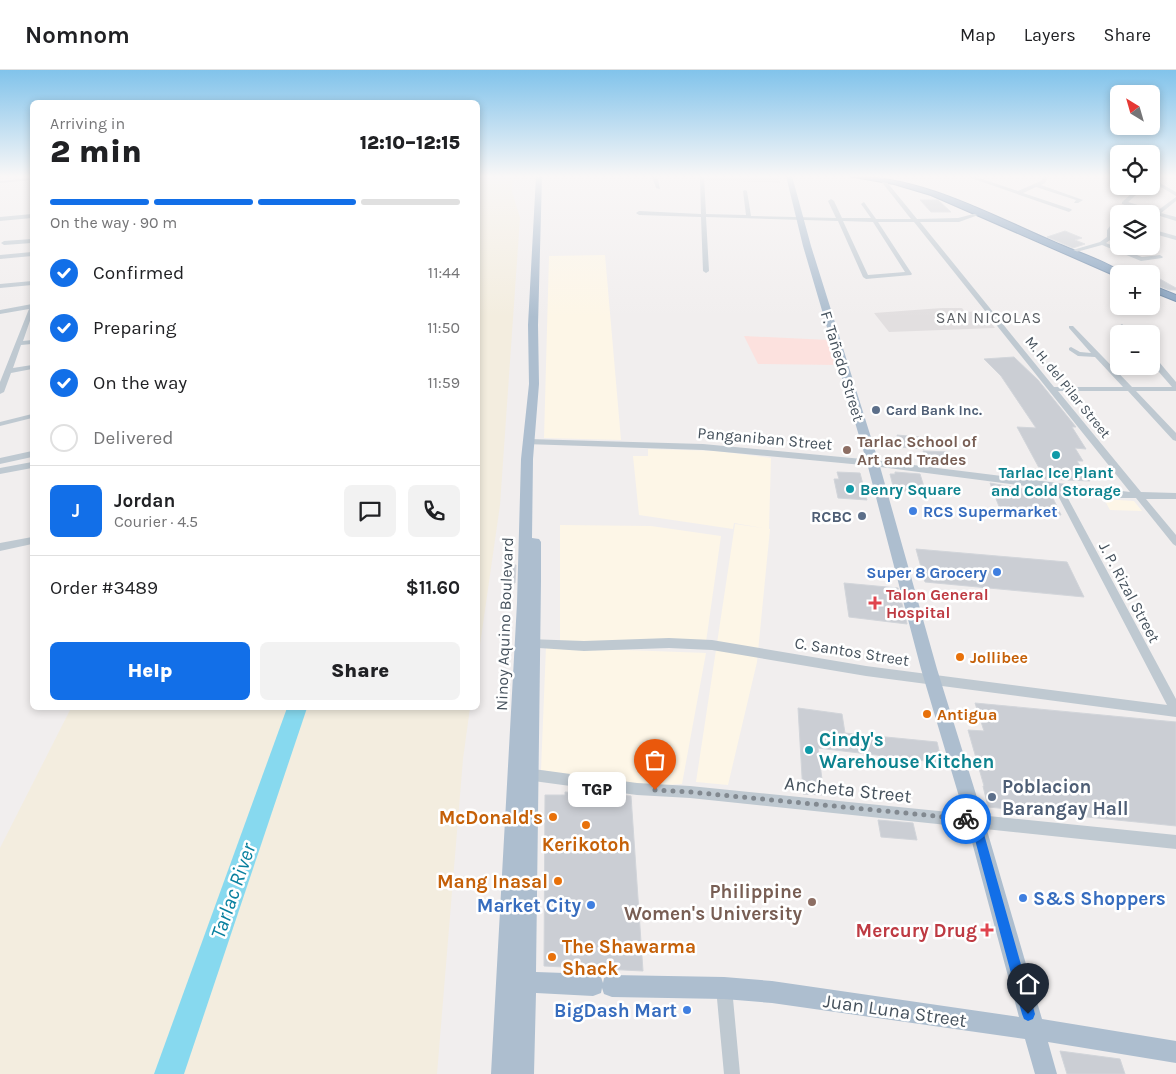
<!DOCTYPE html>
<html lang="en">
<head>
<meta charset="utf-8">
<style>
  :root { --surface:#fff; --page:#f2f2f2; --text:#202124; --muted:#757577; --line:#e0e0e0; --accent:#126fe8 }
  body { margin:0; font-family:Karla,sans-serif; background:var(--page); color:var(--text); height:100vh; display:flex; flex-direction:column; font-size:19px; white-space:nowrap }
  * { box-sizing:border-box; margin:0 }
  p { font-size:16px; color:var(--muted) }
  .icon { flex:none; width:28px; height:28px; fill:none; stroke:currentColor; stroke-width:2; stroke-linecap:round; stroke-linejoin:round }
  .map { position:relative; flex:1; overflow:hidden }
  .details { position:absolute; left:30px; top:30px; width:450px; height:610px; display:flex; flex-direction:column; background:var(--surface); border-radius:8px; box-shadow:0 2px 8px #0003 }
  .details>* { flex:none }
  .needle { width:32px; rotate:323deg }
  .fabs { position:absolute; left:1110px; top:15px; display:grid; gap:10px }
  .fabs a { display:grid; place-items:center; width:50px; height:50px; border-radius:8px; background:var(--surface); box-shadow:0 2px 8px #0003; font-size:25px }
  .pin { position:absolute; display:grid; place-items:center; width:42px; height:42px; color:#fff; margin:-51px -21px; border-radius:50% 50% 50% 0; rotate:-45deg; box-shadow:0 0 5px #0007 }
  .pin .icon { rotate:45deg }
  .courier { position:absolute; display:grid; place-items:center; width:50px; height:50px; margin:-25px; border:4px solid #126fe8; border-radius:50%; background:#fff; color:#222; box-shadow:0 1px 6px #0007 }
  .bubble { position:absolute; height:35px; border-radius:8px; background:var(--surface); box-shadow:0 2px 8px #0003; font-size:16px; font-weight:800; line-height:35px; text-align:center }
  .summary em { font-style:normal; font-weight:800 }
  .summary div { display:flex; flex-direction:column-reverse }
  .summary { display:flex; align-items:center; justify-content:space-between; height:85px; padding:0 20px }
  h1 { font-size:32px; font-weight:800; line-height:38px }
  .bar { display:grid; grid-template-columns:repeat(4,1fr); gap:8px 5px; align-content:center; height:60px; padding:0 20px }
  .bar i { height:6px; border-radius:4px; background:var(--line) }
  .bar .on { background:var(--accent) }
  .bar p { grid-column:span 4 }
  .line { display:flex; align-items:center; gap:12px; padding:0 20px; border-top:1px solid var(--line) }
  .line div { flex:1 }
  .round { display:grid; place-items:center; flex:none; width:52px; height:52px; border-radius:8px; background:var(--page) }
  ol { padding:0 20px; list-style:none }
  li { display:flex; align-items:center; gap:15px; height:55px }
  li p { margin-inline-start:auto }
  li .icon { padding:5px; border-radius:50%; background:var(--accent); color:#fff; stroke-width:4 }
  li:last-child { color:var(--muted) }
  li i { width:28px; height:28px; border:2px solid var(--line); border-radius:50% }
  .primary-button { display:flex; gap:10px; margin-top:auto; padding:10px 20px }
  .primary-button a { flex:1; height:58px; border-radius:8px; background:var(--accent); color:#fff; font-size:20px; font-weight:800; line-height:58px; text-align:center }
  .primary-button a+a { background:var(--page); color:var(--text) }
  header { display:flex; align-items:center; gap:30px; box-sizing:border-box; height:70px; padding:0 25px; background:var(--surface); border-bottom:1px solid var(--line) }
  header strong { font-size:24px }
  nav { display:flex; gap:28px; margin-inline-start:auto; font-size:18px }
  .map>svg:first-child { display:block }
</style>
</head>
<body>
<header>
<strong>Nomnom</strong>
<nav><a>Map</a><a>Layers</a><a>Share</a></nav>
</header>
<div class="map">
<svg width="1176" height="1004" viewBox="0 0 1176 1004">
  <rect width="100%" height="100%" fill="#f1eeee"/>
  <path fill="#fdf6e7" d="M605 185 621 370 544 368 549 186Z
    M648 379 717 381 771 388 769 459 734 453 733 459 639 445 633 386H648Z
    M1104 429 1134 431 1142 441 1110 440Z
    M735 454 770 459 757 592 728 715 696 712Z
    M560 455 651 456 721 466 706 572 560 573Z
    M546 577 706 583 682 714 636 717 541 700Z"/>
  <path fill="#e2dfe0" d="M778 106 780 113 707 110V107Z
    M942 238H962L965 242 982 241 995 258 889 262 874 243Z"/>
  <path fill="#fce1de" d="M744 266 829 270 836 295 758 294Z"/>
  <path fill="#f3eddf" d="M478 106H513L512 121 520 148 500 435 478 589Z
    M71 638H470L463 689 437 1004H0V778Z"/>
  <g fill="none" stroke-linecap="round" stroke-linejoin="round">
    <path fill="#87d9ef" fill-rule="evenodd" d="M287 638H307L184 1004H154Z"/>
  </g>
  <path fill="#cbced4" stroke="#d2d5da" d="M920 130H938L951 142H931Z
    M1065 161 1082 168 1075 170 1085 174 1073 178 1047 167Z
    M1151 204 1176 218V220H1169L1151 213Z
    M1014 287 1038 310 1076 357H1072L1086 379 1075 378 1083 391H1077L1090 411 1045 409 1017 357 1036 358 1001 306 984 289Z
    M897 365 919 367 924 379 900 377Z
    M923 381 949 382 954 394 928 393Z
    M837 402 860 403 867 430 838 428 834 409H839Z
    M895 402 920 404 926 423 894 420 890 404H895Z
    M990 413 1051 424 1061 445 1022 444 1023 448 1003 447Z
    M916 479 1067 492 1084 527 925 512Z
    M506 495H516L515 513H503Z
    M844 513 898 518 907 554 849 547Z
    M975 633 1176 652V756L988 737 983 716H984L968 660 984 661Z
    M798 638 842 644 845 663 937 672 942 693 818 678 824 725 803 724Z
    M565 722 631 726 643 901 544 896 545 725H565Z
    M878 750 913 753 917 770 881 767Z
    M1060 981 1120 989 1125 1004H1067Z"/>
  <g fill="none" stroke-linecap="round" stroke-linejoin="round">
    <g stroke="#708cab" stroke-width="2">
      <path id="highway" d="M848 106C924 106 992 146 1061 175 1077 182 1111 193 1123 204H1119V207L1116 206 931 125 894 114Z
        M1151 215 1176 225V231L1151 221Z"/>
    </g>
    <path fill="#bfc9d1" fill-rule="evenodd" d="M652 106H657L660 119 656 118Z
      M700 106H704L706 144 746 145 743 121 745 120 747 121 751 146 836 148 828 131 831 129 834 131 842 148H871L861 134 864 132 876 149H911L877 106H882L917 149 958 148 981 142V144L959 152H920L1054 317H1123L1095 287 1078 286 1069 280V278L1071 277 1080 282 1091 283 1069 258V256H1073L1132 317H1172L1151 293V286H1154L1176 312V321H1136L1176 363V371L1173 370 1128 321H1058L1141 422 1176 423V429H1146L1176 465V476L1173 474 1136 428H1120L1064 421 1176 629V647L866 606 712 580 669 578 584 581 524 577 523 574 524 571 528 569 584 571 669 568 712 570 866 596 1167 635 1055 420 873 396 703 380 525 374V370L528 369 703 374 873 390 1130 422 914 152H878L912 204 911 205 866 209 863 207 838 151 706 147 709 201 706 203 703 201 701 147 639 145 636 143 639 141 701 144ZM843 151 873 152 905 202 868 205Z
      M965 106H973L1018 121 1041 111 1044 106H1049L1045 113 1041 115 1083 130 1078 133H1074L1076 130 1036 117 1023 123 1071 139 1072 140 1069 142Z
      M32 108V110L0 113V111Z
      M1151 108 1176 122V126L1151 111Z
      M1131 124 1136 125 1128 132 1157 141 1176 127V131L1161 143 1176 147V151L1122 134V132Z
      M32 144V148L0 151V147Z
      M1119 150V154L1113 160V168L1106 173 1142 187 1160 185 1163 187 1162 188 1141 191 1102 175 1069 184 1066 182 1100 172 1107 167V160L1114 151Z
      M1151 159 1176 166V170L1151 163Z
      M32 169V173L4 175 1 173 4 171Z
      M32 182V186L0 189V185Z
      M32 211V215L0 218V214Z
      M32 234V245L23 271 32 270V274L21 275 13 298 32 295V299L11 303 4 322 0 324V312L29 239 0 244V240Z
      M1122 254 1132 264H1125L1119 256Z
      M32 344V348L0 356V352Z
      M32 381V387L0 394V388Z
      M32 392V398L0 404V398Z
      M32 467V474L0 481V473Z
      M526 698 637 713 690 716 1176 765V779L690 728 637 725 526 710 522 708 520 704 522 700Z
      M724 910 729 913 732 918 740 1004H724L716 918 719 913Z"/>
    <path fill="#adbecf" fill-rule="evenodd" d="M536 106H542L538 255 539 314 533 389 532 468 539 469 541 472V511L536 902 593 904 601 907 603 913 604 908 612 905 724 907 772 911 1019 947 966 750 921 599 867 393 803 176 786 106H792L811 176 879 393 937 599 984 750 1042 949 1176 971V993L1048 972 1057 1004H1035L1025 969 772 933 724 929 612 927 604 924 602 918 601 923 593 926 536 923 534 1004H491L517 533 521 389 529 314 528 255Z"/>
    <use href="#highway" fill="#84a1bf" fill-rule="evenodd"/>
  </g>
  <linearGradient id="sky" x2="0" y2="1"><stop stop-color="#81c3eb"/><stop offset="0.43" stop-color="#f9f7f7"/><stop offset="1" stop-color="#f9f7f7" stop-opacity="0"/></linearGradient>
  <rect width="1176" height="247" fill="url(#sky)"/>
  <path fill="#126fe8" d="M966 744 979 747 980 750 1035 944 1033 949 1028 951 1024 949 1022 944 971 755 962 753 960 749 962 746Z"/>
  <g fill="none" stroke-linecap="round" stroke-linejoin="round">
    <path stroke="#828990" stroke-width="5" stroke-dasharray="0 9" d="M655 720 690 722 966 749"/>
  </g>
  <g fill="#5c6f8a" stroke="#fff" stroke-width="2">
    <circle cx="876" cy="340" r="5"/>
    <circle cx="862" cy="446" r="5"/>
    <circle cx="992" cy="727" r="5"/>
  </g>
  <g fill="#8d6e63" stroke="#fff" stroke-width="2">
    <circle cx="847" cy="380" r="5"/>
    <circle cx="812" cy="832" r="5"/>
  </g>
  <g fill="#0f9aa8" stroke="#fff" stroke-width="2">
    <circle cx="1056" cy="385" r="5"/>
    <circle cx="850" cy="419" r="5"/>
    <circle cx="809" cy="680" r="5"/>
  </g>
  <g fill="#3f7fe0" stroke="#fff" stroke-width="2">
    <circle cx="913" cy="441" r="5"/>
    <circle cx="997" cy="502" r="5"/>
    <circle cx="1023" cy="828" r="5"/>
    <circle cx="591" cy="835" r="5"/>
    <circle cx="687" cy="940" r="5"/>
  </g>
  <g fill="#e0444e" stroke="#fff" stroke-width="2">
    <path d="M872.5 525.5h5v5h5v5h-5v5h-5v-5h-5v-5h5z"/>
    <path d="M984.5 852.5h5v5h5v5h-5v5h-5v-5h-5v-5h5z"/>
  </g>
  <g fill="#e8710a" stroke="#fff" stroke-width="2">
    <circle cx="960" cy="587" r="5"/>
    <circle cx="927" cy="644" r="5"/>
    <circle cx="553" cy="747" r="5"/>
    <circle cx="586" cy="755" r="5"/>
    <circle cx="558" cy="811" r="5"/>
    <circle cx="552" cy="887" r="5"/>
  </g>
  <g text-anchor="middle" stroke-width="5" stroke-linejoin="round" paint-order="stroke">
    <g font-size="14" fill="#46525d" stroke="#fff">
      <text transform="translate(1068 317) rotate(51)" y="5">M. H. del Pilar Street</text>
    </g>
    <g font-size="14" font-weight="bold" fill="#4e5e75" stroke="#fff" text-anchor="start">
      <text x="886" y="345">Card Bank Inc.</text>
    </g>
    <g font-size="16" letter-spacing="1" fill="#5b5f64" stroke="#fff">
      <text x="989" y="253">SAN NICOLAS</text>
    </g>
    <g font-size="16" fill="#46525d" stroke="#fff">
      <text transform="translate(843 296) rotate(73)" y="6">F. Tañedo Street</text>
      <text transform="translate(765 368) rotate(5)" y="6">Panganiban Street</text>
      <text transform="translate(1130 522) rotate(62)" y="6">J. P. Rizal Street</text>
      <text transform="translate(504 554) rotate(-88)" y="6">Ninoy Aquino Boulevard</text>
      <text transform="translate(852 581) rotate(9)" y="6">C. Santos Street</text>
    </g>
    <g font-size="16" font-weight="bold" fill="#785e54" stroke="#fff" text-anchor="start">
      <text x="857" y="377">Tarlac School of<tspan x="857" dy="18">Art and Trades</tspan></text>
    </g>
    <g font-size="16" font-weight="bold" fill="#0d838f" stroke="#fff">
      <text x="1056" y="408">Tarlac Ice Plant<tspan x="1056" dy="18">and Cold Storage</tspan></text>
      <text x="860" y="425" text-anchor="start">Benry Square</text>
    </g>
    <g font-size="16" font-weight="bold" fill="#366cbe" stroke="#fff" text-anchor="start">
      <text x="923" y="447">RCS Supermarket</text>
      <text x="987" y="508" text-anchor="end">Super 8 Grocery</text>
    </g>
    <g font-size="16" font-weight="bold" fill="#4e5e75" stroke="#fff" text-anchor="end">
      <text x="852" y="452">RCBC</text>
    </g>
    <g font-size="16" font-weight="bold" fill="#be3a42" stroke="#fff" text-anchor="start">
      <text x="886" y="530">Talon General<tspan x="886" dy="18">Hospital</tspan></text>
    </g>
    <g font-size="16" font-weight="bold" fill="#c56008" stroke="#fff" text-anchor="start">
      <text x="970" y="593">Jollibee</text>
      <text x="937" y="650">Antigua</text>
    </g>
    <g font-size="19" font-weight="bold" fill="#0d838f" stroke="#fff" text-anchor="start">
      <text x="819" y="676">Cindy's<tspan x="819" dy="22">Warehouse Kitchen</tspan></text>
    </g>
    <g font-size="19" font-weight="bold" fill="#4e5e75" stroke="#fff" text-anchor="start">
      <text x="1002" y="723">Poblacion<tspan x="1002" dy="22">Barangay Hall</tspan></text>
    </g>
    <g font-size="19" fill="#46525d" stroke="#fff">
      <text transform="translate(848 719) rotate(6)" y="7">Ancheta Street</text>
      <text transform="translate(895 940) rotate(8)" y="7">Juan Luna Street</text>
    </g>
    <g font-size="19" font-weight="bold" fill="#c56008" stroke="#fff" text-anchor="end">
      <text x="543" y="754">McDonald's</text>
      <text x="586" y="781" text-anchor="middle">Kerikotoh</text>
      <text x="548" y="818">Mang Inasal</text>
      <text x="562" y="883" text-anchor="start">The Shawarma<tspan x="562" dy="22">Shack</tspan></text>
    </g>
    <g font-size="19" font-weight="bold" fill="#785e54" stroke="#fff" text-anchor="end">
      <text x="802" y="828">Philippine<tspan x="802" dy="22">Women's University</tspan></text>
    </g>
    <g font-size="19" font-weight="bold" fill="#366cbe" stroke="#fff" text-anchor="end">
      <text x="1033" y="835" text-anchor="start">S&amp;S Shoppers</text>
      <text x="581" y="842">Market City</text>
      <text x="677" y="947">BigDash Mart</text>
    </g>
    <g font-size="19" font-weight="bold" fill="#be3a42" stroke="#fff" text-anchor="end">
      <text x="977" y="867">Mercury Drug</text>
    </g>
    <g font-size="21" font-style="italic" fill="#08809f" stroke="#fff">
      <text transform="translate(233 821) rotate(-71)" y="7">Tarlac River</text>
    </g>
  </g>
</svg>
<div class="fabs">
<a><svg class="needle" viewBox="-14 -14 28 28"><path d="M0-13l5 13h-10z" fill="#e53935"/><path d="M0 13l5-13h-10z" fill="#757577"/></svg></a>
<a><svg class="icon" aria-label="locate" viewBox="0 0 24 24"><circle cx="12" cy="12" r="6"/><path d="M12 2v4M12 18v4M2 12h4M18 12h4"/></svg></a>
<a><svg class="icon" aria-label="layers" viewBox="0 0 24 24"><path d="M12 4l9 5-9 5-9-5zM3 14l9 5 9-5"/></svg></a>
<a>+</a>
<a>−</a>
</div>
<div class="pin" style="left:655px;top:720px;background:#ea580c"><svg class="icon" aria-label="bag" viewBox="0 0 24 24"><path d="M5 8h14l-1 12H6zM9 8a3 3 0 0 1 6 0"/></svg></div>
<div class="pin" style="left:1028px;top:944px;background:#1f2937"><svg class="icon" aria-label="home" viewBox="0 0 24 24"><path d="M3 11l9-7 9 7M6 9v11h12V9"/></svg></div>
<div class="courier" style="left:966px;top:749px"><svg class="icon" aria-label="bike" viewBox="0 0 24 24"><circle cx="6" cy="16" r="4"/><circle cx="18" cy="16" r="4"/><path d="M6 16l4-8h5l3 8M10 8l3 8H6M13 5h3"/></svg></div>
<div class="bubble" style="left:568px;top:702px;width:58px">TGP</div>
<section class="details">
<div class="summary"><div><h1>2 min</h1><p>Arriving in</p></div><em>12:10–12:15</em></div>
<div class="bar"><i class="on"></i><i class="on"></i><i class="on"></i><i></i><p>On the way · 90 m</p></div>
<ol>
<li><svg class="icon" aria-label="check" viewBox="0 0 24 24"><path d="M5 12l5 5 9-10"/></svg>Confirmed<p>11:44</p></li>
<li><svg class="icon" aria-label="check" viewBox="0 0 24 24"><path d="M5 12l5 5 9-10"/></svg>Preparing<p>11:50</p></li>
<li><svg class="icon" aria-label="check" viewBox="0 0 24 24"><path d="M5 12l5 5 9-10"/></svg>On the way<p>11:59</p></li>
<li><i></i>Delivered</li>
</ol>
<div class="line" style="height:90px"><b class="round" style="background:var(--accent);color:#fff">J</b><div><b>Jordan</b><p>Courier · 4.5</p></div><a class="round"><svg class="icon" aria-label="chat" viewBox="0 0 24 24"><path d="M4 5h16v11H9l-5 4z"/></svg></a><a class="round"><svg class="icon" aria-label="phone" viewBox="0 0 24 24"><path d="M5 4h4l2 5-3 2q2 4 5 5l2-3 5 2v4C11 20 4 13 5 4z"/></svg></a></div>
<div class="line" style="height:65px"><div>Order #3489</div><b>$11.60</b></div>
<div class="primary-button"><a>Help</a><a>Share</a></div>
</section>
</div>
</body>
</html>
